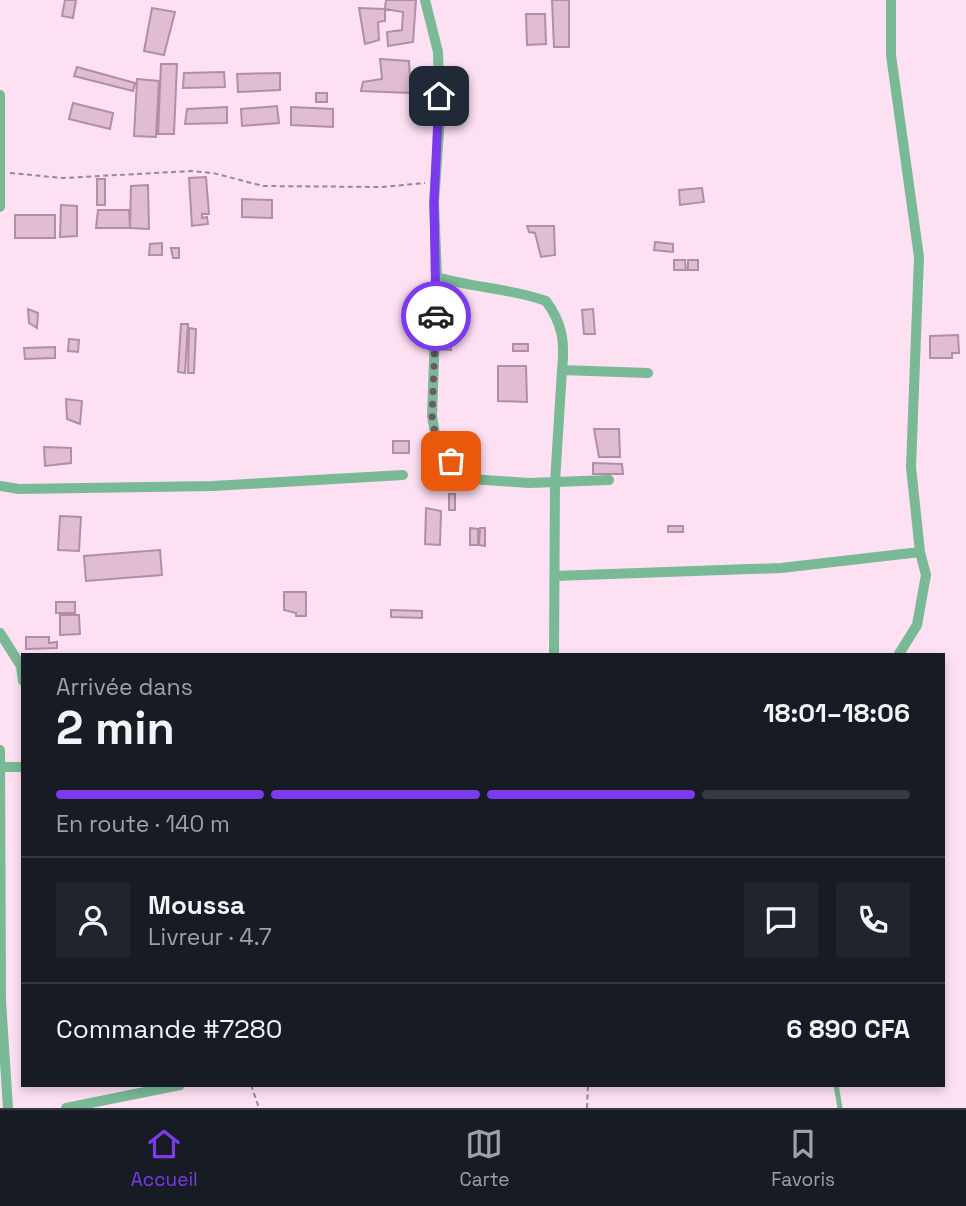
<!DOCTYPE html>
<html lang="fr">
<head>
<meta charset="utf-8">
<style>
  :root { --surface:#171b24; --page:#20242c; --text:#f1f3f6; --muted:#9ea1a6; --line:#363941; --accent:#7c3aed }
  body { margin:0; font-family:"Space Grotesk",sans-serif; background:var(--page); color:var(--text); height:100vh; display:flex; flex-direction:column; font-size:26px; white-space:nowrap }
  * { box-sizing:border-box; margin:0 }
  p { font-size:23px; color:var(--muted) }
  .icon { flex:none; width:38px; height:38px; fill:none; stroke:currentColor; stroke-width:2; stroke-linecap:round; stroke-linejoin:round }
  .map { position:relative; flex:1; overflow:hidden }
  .drawer { position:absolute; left:21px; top:653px; width:924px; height:434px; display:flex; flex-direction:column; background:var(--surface); border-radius:0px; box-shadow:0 4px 10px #0003 }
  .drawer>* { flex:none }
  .pin { position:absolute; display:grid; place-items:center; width:60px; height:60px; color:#fff; margin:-30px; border-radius:14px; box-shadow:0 4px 10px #0006 }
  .courier { position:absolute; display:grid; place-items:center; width:70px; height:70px; margin:-35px; border:5px solid #7c3aed; border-radius:50%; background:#fff; color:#222; box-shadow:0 2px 9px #0007 }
  .summary em { font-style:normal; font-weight:700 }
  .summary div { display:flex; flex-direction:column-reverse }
  .summary { display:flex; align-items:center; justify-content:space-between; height:119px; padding:0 35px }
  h1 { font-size:46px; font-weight:700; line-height:52px }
  .bar { display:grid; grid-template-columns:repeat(4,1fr); gap:10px 7px; align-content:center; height:84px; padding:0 35px }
  .bar i { height:9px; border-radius:5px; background:var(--line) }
  .bar .selected { background:var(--accent) }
  .bar p { grid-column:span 4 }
  .line { display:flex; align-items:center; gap:18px; padding:0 35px; border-top:2px solid var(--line) }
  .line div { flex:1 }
  .round { display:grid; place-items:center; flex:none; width:74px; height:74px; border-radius:0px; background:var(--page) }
  .tabs { display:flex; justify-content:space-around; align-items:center; height:98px; border-top:2px solid var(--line); background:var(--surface); font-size:19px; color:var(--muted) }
  .tabs a { display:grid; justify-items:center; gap:4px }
  .tabs .selected { color:var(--accent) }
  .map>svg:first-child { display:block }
</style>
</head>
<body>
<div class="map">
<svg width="966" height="1108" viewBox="0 0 966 1108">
  <rect width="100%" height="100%" fill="#fee0f3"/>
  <path fill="#e1bdd4" stroke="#b18ea5" stroke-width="2" d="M65 0H76L73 18 62 16Z
    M386 0H416L413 42 388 46 387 32 402 30 403 12 385 9Z
    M552 0H569V47H554Z
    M152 8 175 12 164 55 144 51Z
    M359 8 385 9V21L378 22 379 40 365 44Z
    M526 14H545L546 44 527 45Z
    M380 59 409 61 411 93 361 91 363 82 382 79Z
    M161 64H177L174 134H158Z
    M77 67 135 83 133 91 74 76Z
    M224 72 225 87 183 88 184 73Z
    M280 73V90L238 92 237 74Z
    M137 79 159 81 156 137 134 136Z
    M316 93H327V102H316Z
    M73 103 113 113 110 129 69 119Z
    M277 106 279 123 242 126 241 109Z
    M227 107V123L185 124 187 109Z
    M291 107 333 109V127L291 125Z
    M206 177 209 214H202V218L207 217 208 224 192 226 189 178Z
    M97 179H105V205H97Z
    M148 185 149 229 130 228 131 186Z
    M702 188 704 202 680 205 679 190Z
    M242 199 272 200V218L242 217Z
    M61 205 77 206V236L60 237Z
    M98 210H129L130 228H96Z
    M15 215H55V238H15Z
    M527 226H554L555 255 541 257 535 233 529 232Z
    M655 242 673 244V252L654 250Z
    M162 243V255H149L150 244Z
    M171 248H179V258H173Z
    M674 260H685L686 270H674Z
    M688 260H698V270H688Z
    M28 309 38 313 37 328 29 323Z
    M593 309 595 334H584L582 310Z
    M181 324H188L185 373 178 372Z
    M189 328 196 329 194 373H188Z
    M958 335 959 353H952V358H930V336Z
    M69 339 79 340 78 352 68 351Z
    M438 342H451V350L438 349Z
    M513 344H528V351H513Z
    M55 347V358L25 359 24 348Z
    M498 366H526L527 402 498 401Z
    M66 399 82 401 80 424 67 419Z
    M594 429H619L620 457H599Z
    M393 441H409V453H393Z
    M44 447 71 448V463L45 466Z
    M593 463 622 464 623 474H593Z
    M449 494H455V510H449Z
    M426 508 441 511 440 545 425 544Z
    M60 516 81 517 79 551 58 550Z
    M668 526H683V532H668Z
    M470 528 478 529V545H470Z
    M480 528H485V546L479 545Z
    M160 550 162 575 86 581 84 556Z
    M284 592H306V616H296V613L284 610Z
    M56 602H75V613H56Z
    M391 610 422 611V618L391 617Z
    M60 615H79L80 634 60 635Z
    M26 637H49V643L57 642V648L26 649Z"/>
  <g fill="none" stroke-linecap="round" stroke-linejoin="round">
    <path stroke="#9c8594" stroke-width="2" stroke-dasharray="5 3.5" stroke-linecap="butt" d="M10 173 63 178 192 171 213 173 263 186 381 187 425 183
      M251 1085 259 1108
      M587 1108 588 1085"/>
    <path stroke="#79b996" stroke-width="5" d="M836 1085 840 1108"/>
    <path stroke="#79b996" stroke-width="10" d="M425 0 438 52 440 118 434 202 437 277C473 288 510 288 546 301 563 324 565 343 562 370L648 373
      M891 0V55L919 257 911 467 920 552 926 575 917 625 899 654
      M0 95V207
      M437 277 432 416 437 445 470 479 529 483 609 480
      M0 486 19 489 213 486 403 475
      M555 576 781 568 920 552
      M0 633 21 666 23 681
      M554 654 555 482 562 370
      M0 750 1 1001 8 1108
      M1 767H23
      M66 1108 180 1085"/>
  </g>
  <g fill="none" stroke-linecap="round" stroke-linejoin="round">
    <path stroke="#6c5965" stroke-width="7" stroke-dasharray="0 12.6" d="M436 316 432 416 437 445 451 461"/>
    <path stroke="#7c3aed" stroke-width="9" d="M436 316 434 202 439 96"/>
  </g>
</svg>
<div class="pin" style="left:451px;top:461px;background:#ea580c"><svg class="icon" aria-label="bag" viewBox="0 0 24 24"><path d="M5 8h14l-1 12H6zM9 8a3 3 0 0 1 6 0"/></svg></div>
<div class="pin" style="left:439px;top:96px;background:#1f2937"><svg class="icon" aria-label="home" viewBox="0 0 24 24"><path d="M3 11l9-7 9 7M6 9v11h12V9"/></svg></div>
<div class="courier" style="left:436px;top:316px"><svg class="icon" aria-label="car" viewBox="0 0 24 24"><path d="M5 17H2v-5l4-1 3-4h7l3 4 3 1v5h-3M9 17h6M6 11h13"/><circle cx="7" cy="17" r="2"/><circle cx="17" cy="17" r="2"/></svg></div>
<section class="drawer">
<div class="summary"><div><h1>2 min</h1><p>Arrivée dans</p></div><em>18:01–18:06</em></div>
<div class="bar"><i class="selected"></i><i class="selected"></i><i class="selected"></i><i></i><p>En route · 140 m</p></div>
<div class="line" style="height:126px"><a class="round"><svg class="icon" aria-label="person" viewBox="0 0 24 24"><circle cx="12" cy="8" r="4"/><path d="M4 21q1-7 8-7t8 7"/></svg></a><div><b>Moussa</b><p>Livreur · 4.7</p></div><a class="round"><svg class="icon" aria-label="chat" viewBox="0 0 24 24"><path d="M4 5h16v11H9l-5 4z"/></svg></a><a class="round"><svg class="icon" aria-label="phone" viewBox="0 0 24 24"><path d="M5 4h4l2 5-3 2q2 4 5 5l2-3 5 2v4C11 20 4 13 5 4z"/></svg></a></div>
<div class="line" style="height:91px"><div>Commande #7280</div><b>6 890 CFA</b></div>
</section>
</div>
<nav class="tabs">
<a class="selected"><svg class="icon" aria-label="home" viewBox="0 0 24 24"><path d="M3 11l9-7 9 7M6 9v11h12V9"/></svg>Accueil</a>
<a><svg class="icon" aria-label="map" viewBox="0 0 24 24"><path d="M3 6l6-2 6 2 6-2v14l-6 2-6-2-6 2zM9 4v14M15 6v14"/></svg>Carte</a>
<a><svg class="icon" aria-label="saved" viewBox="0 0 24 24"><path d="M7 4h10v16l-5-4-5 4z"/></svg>Favoris</a>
</nav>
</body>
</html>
